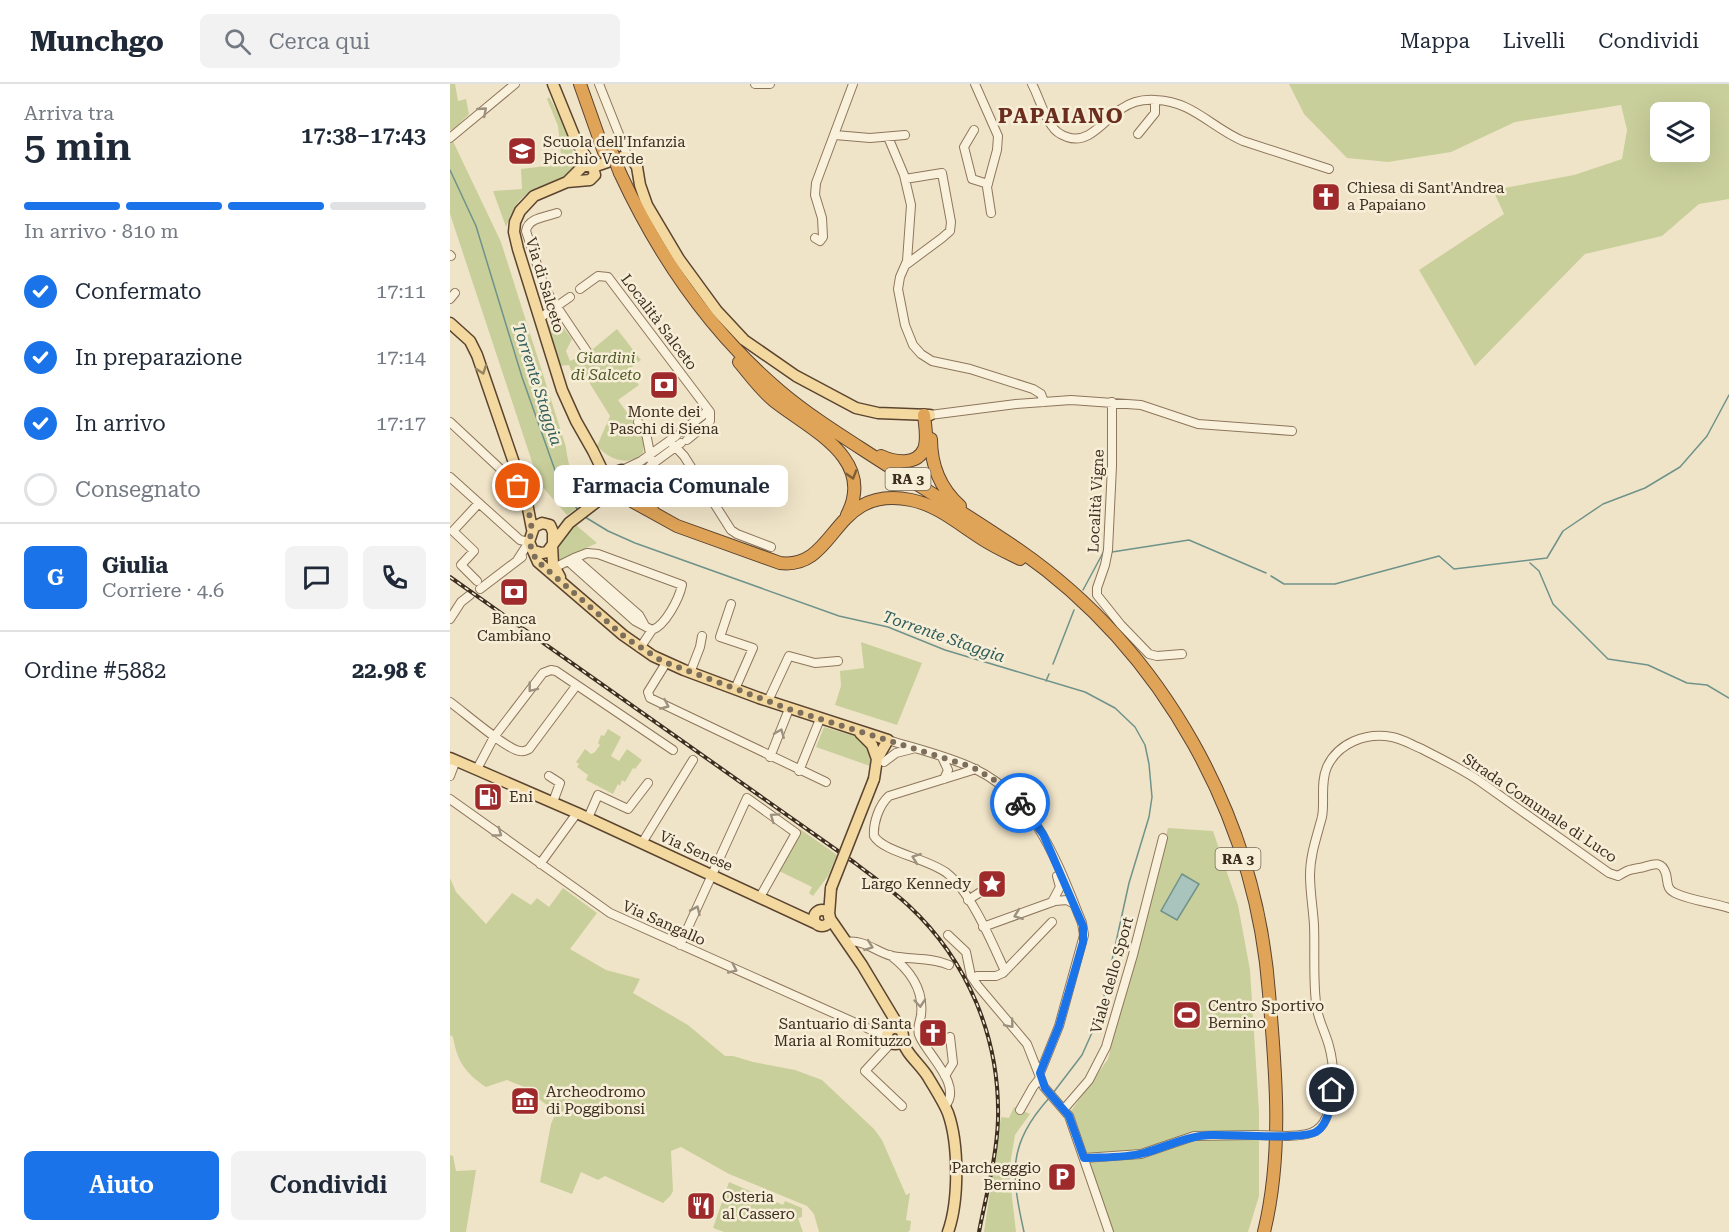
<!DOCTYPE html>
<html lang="it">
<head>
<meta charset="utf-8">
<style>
  :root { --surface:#fff; --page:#f2f2f3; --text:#1f2937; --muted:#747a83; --line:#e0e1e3; --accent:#1a73e8 }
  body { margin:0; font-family:"Roboto Serif",serif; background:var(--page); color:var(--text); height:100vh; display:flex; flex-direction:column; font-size:22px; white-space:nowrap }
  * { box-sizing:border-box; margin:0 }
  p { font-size:20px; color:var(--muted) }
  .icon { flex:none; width:33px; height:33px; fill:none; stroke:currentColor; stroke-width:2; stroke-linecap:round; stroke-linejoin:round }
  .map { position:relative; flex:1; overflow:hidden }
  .details { display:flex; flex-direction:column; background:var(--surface); width:450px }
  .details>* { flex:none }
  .tools { position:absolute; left:1200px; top:18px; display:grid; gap:12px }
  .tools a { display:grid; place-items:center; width:60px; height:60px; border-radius:9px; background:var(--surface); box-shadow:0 6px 24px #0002; font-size:30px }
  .pin { position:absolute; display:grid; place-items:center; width:51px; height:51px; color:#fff; margin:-26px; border:3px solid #fff; border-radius:50%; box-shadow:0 2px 6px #0007 }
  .courier { position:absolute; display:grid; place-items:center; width:60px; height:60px; margin:-30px; border:4px solid #1a73e8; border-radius:50%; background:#fff; color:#222; box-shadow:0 2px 8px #0007 }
  .bubble { position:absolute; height:42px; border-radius:9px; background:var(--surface); box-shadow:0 6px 24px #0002; font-size:20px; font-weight:600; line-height:42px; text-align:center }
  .head em { font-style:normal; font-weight:600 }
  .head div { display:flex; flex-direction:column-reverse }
  .head { display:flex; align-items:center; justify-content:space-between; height:102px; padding:0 24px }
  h1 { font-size:39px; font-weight:600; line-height:45px }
  .bar { display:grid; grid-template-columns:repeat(4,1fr); gap:9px 6px; align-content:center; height:72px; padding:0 24px }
  .bar i { height:8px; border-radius:4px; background:var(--line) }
  .bar .on { background:var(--accent) }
  .bar p { grid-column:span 4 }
  .line { display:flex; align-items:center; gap:15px; padding:0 24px; border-top:2px solid var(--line) }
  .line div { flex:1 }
  .round { display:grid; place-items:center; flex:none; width:63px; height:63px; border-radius:9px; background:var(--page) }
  ol { padding:0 24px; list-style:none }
  li { display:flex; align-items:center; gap:18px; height:66px }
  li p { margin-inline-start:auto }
  li .icon { padding:6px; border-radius:50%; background:var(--accent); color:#fff; stroke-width:4 }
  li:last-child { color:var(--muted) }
  li i { width:33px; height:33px; border:3px solid var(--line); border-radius:50% }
  .button { display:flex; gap:12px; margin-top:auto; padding:12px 24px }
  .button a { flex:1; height:69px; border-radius:9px; background:var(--accent); color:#fff; font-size:24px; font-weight:600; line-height:69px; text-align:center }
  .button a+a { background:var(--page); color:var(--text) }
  header { display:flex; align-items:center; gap:36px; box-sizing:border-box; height:84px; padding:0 30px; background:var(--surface); border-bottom:2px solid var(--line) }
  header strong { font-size:28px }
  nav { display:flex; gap:33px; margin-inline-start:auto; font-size:21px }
  .search { width:420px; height:54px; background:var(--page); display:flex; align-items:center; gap:15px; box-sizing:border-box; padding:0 21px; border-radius:9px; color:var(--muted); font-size:22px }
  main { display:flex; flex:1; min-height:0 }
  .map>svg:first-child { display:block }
</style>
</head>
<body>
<header>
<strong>Munchgo</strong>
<div class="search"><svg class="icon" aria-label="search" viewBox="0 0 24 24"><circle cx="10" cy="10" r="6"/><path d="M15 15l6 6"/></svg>Cerca qui</div>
<nav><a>Mappa</a><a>Livelli</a><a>Condividi</a></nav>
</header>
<main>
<section class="details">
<div class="head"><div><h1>5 min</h1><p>Arriva tra</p></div><em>17:38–17:43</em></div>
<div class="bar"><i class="on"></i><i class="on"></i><i class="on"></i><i></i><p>In arrivo · 810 m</p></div>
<ol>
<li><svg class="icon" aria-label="check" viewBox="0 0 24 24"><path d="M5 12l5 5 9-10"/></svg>Confermato<p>17:11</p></li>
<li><svg class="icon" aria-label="check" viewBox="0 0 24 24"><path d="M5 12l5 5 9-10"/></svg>In preparazione<p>17:14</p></li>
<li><svg class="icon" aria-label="check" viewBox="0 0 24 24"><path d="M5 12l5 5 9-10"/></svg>In arrivo<p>17:17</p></li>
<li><i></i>Consegnato</li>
</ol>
<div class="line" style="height:108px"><b class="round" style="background:var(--accent);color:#fff">G</b><div><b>Giulia</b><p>Corriere · 4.6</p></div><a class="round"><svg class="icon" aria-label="chat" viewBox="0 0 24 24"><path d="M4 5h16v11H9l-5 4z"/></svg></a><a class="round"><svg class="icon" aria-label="phone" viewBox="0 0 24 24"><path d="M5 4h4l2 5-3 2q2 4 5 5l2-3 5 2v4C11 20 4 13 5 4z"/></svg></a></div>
<div class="line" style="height:78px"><div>Ordine #5882</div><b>22.98 €</b></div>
<div class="button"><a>Aiuto</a><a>Condividi</a></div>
</section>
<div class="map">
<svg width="1279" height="1148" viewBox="0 0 1279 1148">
  <rect width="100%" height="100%" fill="#f0e4c8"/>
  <path fill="#c9cf9b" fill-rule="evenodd" d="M0 0H5L8 17 16 15 19 30 2 47 0 45Z
    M839 0H1279V115L1249 120 1212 152 1135 170 1025 282 969 186 1054 130 1043 106 1124 91 1172 75 1177 46 1171 21 1065 38 1001 68 938 78 897 74 854 30ZM1250 28V68H1210V28Z
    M99 13C107 26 129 68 124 83 122 87 118 91 114 93 101 101 83 103 72 114 64 122 60 133 56 143L43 107 72 105 71 85 112 80 108 42 97 15Z
    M0 51 51 158 116 363C118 385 125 399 140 415L117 431 89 399 0 130Z
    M104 234 108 236 122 255 116 267 120 277 138 269 167 245 191 276 178 286 189 301 168 316 192 350 194 357 193 369C178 383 160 376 147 362L160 332 137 295 125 297 119 281 110 282 98 247 99 237Z
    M126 441 147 459 106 478C107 462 112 451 126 441Z
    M411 558 472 579 447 641 385 621 391 602 390 587 414 584Z
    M374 643 411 654 421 670 420 682 366 663Z
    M158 645 171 653 161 672 169 677 177 665 192 676 185 685 183 684 175 698 172 696 170 702 168 700 163 710 136 696 138 691 127 683 129 680 126 678 135 665 141 670 145 668 150 661 148 659 151 651 154 652Z
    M718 744 763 747 788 821 800 886 809 1027V1112L798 1148H663L621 1027 658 975Z
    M350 745 387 771 378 792 363 812 359 809 362 803 329 787 327 791 324 789Z
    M0 794 6 808 36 840 62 809 81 821 87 814 99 823 113 804 147 829 120 865 156 886 190 895 183 909 238 941 275 972H283L303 978 345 986 372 996 424 1045 432 1056 456 1111 460 1109 456 1136 461 1137 460 1146 458 1148H369L364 1130 357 1122 279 1090 231 1063 221 1067 223 1107 221 1111 213 1119 155 1092 148 1096 131 1088 122 1110 90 1098 101 1040 106 1028 72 1002 57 996 36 1003C15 989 7 977 3 953L0 951Z
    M564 1023 580 1030 565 1051 559 1087 566 1148H534L551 1033 559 1034Z
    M0 1071 3 1072 6 1087 26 1086 16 1148H0Z
    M279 1098 333 1121 335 1117 352 1124V1133L348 1134 353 1148H274L263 1144Z"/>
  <path fill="#a9c4bc" stroke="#6f938a" stroke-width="1.5" d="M732 790 749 800 727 836 711 827Z"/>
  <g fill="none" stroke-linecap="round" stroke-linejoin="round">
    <path stroke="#6f938a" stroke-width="1.5" d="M0 86 26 142 72 293 107 392 115 408 128 426
      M135 433 158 447 185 459 389 532 438 543 495 566 635 608 665 624 685 643 695 661 699 680 702 713 699 733 679 799 653 917 645 942 632 971 603 1009
      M662 468 739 456 816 489
      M1080 479 1089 487 1103 520 1158 575 1198 581 1237 599 1257 601 1279 614
      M821 492 834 500H885L989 472 1004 485 1097 474 1113 447 1153 420 1195 404 1230 383 1257 352 1279 311
      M633 506 654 467
      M603 580 624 526
      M596 597 599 590
      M574 1148C561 1089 557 1061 600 1013"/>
    <g stroke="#8d765c" stroke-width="10">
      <path id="minor" d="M149 0 178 73
        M305 0H320
        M525 0 548 52 547 66 537 103 541 129
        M582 0C589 13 593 30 602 42 605 47 611 51 617 53 639 61 654 36 671 25 681 18 694 15 706 16 742 17 762 44 793 57L879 85
        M524 46 514 63 522 95 538 100
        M688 50 705 29V16
        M385 51 420 54 455 51
        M438 53 454 91 461 121 457 177 450 193 448 205 455 241 463 261 471 270 482 277 520 285 583 305 591 310 594 318
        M0 54 65 0
        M455 95 492 89 501 138 500 147 492 154 457 180
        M107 129C95 133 78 134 76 147L95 205 138 269
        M365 154 370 157 373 153 372 134 365 111 366 99 403 0
        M0 171 1 172
        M130 205 148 192 158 193 260 328V337L237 356
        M0 215 5 209
        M90 234 120 213
        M662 318V382L658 466 655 481 647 504V511L671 541 699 570 707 572 732 570
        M480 331 566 320 621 316 691 321 748 340 842 347
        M0 338 73 406
        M188 338 196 349 201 375
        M231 348 258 327
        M220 357 234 372 281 446 287 450 321 463
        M172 386 191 377 226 352
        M0 393 70 456 79 458 68 475
        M184 399 201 381 231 359
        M124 474 189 531 194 540
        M102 485 124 474 137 469 148 470 232 501C229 515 215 542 202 546L185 537 118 477
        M27 497 11 481 24 467 3 447 29 419
        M30 505 72 473
        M281 520 270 553 303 564 285 605
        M0 535 11 518 20 511
        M190 564 202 546
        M216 579 198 608 200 614 376 698
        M240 589 250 563 252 552
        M318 617 339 572 365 579 388 577
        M0 618C14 628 57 666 70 667 74 668 75 667 79 665L126 602
        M438 656C467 665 498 672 525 685 586 714 608 780 632 839L634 851 609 942 590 989
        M320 673 339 625
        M492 673 498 686 494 695
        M434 678 446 669 462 665
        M27 685 44 653 93 589 101 586 106 587 223 666
        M526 685 439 712C429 721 423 739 424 752 433 768 480 775 498 790 522 810 542 859 555 887
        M349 687 370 635
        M0 692 6 676
        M99 692 110 699 103 718
        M0 715 160 829 437 953
        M138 734 148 711 178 725 198 699
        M192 759 243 676
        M90 780 127 729
        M518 816 543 800
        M602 818 610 803 607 792
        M533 843 605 817 617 816 624 820
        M498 851 516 868 521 892 528 902 577 960 594 1003 619 1032 659 1148
        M396 858C414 855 426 868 442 872 461 876 481 873 499 881
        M230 861 297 714 346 749 310 813
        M440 871C460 886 474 906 471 931 470 938 466 946 470 953 479 972 513 1002 495 1022
        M525 895 527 892H546L553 889 602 838
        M441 959 415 987 452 1022
        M495 992 503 979 500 953
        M614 1025 639 996 656 963 683 871 713 754
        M570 1026 583 1003 590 994
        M838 1052C854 1051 869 1051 876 1034 885 1015 885 983 879 962 875 947 867 934 866 919 863 893 865 867 864 841 863 824 860 808 860 791 860 771 867 752 872 733 875 717 870 699 877 683 888 659 916 648 942 653 953 655 962 661 972 665 991 675 1010 684 1028 696L1159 789 1168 792C1178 786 1178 786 1189 784 1199 783 1211 773 1216 790 1218 798 1216 805 1225 809 1242 817 1261 818 1279 824
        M634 1074 691 1070 744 1052 805 1051"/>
    </g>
    <g stroke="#5b4430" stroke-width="13">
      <path id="major" d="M103 0 127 59 141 81
        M143 83 145 91 140 96 117 98 84 112 70 127 65 138 64 148 68 165 112 306 126 337 143 367 163 408C173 414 182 410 184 399L180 389 172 386 163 389 159 398
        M117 98 134 81 143 83 172 73 181 74 187 83 190 101 197 121 229 175 267 227 294 256 346 292 406 324 428 329 480 331
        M0 239 20 257 27 271 76 414 82 445
        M103 459V448L100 441 92 439 84 443 79 458 88 478 173 551 203 572 234 586 309 614 438 656
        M102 461 103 480 110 493
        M84 467 92 469 97 468 119 439 149 416 166 410
        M410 649 422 661 427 675
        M0 674 127 729 367 840
        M424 695 427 675 438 656
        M364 834a8 8 0 1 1 16 0a8 8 0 1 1-16 0Z
        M379 831 381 804
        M379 833 412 881 451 946
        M437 952a8 8 0 1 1 16 0a8 8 0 1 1-16 0Z
        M452 956C456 970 470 980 478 993 485 1005 493 1017 498 1029 509 1060 509 1117 498 1148"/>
    </g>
    <g stroke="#5b4430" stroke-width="14">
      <path id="highway" d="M130 0 154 68
        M170 89C209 173 259 247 330 307 356 329 384 347 412 365 464 399 518 431 569 466 714 567 806 734 819 909 826 989 833 1070 814 1148
        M289 278C300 291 310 305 323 316 359 345 427 374 397 431
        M481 355C481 382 490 404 510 422
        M431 372C444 378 467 382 474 365 478 355 475 341 474 331
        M184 401 204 429
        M171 411 227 442 330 479C388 486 381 400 461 416 488 421 511 442 534 456 545 463 558 469 570 475"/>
    </g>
    <use href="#minor" stroke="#faf1dc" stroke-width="8"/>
    <use href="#major" stroke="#f3d9a0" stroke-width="10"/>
    <use href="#highway" stroke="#e0a458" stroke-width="12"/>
    <g stroke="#3d2e20" stroke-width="4">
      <path id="rail" d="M0 493 405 779C423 793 442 806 459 822 518 877 550 954 548 1035 547 1072 536 1111 529 1148"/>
    </g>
    <use href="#rail" stroke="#f7eed8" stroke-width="1.5" stroke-dasharray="4.5" stroke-linecap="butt"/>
    <g stroke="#8d765c" stroke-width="10" stroke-linecap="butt">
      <path id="minor-bridge" d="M805 1051 838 1052"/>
    </g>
    <g stroke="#5b4430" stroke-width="13" stroke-linecap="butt">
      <path id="major-bridge" d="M381 804 424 695"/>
    </g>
    <g stroke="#5b4430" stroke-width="14" stroke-linecap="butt">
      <path id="highway-bridge" d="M161 66 170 89"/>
    </g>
    <use href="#minor-bridge" stroke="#faf1dc" stroke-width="8"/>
    <use href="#major-bridge" stroke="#f3d9a0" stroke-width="10"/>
    <use href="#highway-bridge" stroke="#e0a458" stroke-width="12"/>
  </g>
  <defs><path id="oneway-chevron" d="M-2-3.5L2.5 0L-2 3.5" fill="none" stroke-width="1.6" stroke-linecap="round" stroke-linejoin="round" transform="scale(1.5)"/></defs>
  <g stroke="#9c907e">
    <use href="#oneway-chevron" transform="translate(33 27) rotate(-41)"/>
    <use href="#oneway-chevron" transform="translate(82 604) rotate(128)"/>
    <use href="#oneway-chevron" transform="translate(215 621) rotate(24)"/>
    <use href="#oneway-chevron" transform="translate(330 649) rotate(-68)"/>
    <use href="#oneway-chevron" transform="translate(324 733) rotate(-145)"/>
    <use href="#oneway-chevron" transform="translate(48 749) rotate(36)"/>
    <use href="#oneway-chevron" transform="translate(466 774) rotate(-160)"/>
    <use href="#oneway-chevron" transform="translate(246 826) rotate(-66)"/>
    <use href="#oneway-chevron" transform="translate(568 831) rotate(159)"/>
    <use href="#oneway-chevron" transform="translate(419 862) rotate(20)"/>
    <use href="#oneway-chevron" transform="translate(283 885) rotate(25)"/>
    <use href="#oneway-chevron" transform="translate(470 919) rotate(85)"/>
    <use href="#oneway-chevron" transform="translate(560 940) rotate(50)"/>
  </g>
  <use stroke="#988460" href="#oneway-chevron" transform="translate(32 286) rotate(71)"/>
  <use stroke="#7e5d36" href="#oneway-chevron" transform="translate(402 391) rotate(73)"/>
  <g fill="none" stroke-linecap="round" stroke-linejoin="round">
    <path stroke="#7c6e5b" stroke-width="6" stroke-dasharray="0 10.8" d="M68 402 73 406 78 423 82 446 79 458 86 476 176 554 212 577 339 625 522 683 543 695 570 719"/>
    <path stroke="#1a73e8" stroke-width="8" d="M570 719 593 750 633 842V858L609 942 590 989 595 1004 619 1032 634 1074C653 1073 675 1074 694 1069 716 1063 736 1052 760 1051 782 1050 850 1056 866 1048 879 1040 880 1020 882 1006"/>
  </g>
  <defs>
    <g id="school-square" transform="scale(1.5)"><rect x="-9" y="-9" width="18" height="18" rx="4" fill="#9e2a2b" stroke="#f7eed8"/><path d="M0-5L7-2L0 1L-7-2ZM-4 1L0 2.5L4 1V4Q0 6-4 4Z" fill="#fff"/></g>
    <g id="church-square" transform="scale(1.5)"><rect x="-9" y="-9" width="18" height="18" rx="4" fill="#9e2a2b" stroke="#f7eed8"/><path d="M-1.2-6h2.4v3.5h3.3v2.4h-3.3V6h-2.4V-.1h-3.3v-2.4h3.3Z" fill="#fff"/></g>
    <g id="bank-square" transform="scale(1.5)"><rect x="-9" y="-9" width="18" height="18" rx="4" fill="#9e2a2b" stroke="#f7eed8"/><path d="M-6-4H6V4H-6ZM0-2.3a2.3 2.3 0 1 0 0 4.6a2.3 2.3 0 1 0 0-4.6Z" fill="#fff"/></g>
    <g id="fuel-square" transform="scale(1.5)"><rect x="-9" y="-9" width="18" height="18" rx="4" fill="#9e2a2b" stroke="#f7eed8"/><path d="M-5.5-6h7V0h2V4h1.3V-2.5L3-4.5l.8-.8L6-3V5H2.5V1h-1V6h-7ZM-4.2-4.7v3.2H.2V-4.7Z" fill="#fff"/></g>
    <g id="sight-square" transform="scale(1.5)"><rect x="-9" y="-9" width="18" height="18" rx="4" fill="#9e2a2b" stroke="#f7eed8"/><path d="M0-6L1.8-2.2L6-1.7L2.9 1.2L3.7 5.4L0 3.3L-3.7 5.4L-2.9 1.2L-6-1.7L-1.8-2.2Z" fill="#fff"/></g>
    <g id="stadium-square" transform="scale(1.5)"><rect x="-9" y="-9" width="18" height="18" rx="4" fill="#9e2a2b" stroke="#f7eed8"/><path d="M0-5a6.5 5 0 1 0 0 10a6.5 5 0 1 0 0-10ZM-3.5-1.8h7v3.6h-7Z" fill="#fff"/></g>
    <g id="museum-square" transform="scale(1.5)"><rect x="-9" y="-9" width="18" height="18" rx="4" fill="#9e2a2b" stroke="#f7eed8"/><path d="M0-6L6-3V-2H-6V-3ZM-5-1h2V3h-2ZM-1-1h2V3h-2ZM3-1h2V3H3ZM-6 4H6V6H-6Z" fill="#fff"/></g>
    <g id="parking-square" transform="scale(1.5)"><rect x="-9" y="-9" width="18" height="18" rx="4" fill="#9e2a2b" stroke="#f7eed8"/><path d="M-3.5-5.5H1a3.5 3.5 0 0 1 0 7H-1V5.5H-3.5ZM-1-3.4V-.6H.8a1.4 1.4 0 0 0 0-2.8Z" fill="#fff"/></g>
    <g id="restaurant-square" transform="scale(1.5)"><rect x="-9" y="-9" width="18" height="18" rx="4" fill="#9e2a2b" stroke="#f7eed8"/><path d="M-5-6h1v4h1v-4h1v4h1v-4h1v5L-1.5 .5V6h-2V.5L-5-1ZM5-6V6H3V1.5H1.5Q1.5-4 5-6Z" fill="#fff"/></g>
  </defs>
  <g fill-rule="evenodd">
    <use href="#school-square" x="72" y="67"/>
    <use href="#church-square" x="876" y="113"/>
    <use href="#bank-square" x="214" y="301"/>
    <use href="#bank-square" x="64" y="508"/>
    <use href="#fuel-square" x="38" y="713"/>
    <use href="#sight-square" x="542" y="800"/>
    <use href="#stadium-square" x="737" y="931"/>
    <use href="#church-square" x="483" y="949"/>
    <use href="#museum-square" x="75" y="1017"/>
    <use href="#parking-square" x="612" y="1093"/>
    <use href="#restaurant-square" x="251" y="1122"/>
  </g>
  <g text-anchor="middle" stroke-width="5" stroke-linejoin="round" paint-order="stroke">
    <g fill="#f7eed8" stroke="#756857" stroke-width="1.5">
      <rect x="435.5" y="384" width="45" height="22" rx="4.5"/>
      <rect x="765.5" y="764" width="45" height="22" rx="4.5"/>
    </g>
    <g font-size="14" font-weight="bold" fill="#3d2e20">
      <text x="458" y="400">RA 3</text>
      <text x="788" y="780">RA 3</text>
    </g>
    <g font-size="15" fill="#3d2e20" stroke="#f7eed8" text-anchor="start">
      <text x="93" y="63">Scuola dell'Infanzia<tspan x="93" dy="17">Picchio Verde</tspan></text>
      <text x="897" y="109">Chiesa di Sant'Andrea<tspan x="897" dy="17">a Papaiano</tspan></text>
      <text x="214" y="333" text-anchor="middle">Monte dei<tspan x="214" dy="17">Paschi di Siena</tspan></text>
      <text x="64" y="540" text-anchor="middle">Banca<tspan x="64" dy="17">Cambiano</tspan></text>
      <text x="59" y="718">Eni</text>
      <text x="521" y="805" text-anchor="end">Largo Kennedy</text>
      <text x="758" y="927">Centro Sportivo<tspan x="758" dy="17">Bernino</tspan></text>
      <text x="462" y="945" text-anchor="end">Santuario di Santa<tspan x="462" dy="17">Maria al Romituzzo</tspan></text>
      <text x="96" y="1013">Archeodromo<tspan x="96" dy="17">di Poggibonsi</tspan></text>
      <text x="591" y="1089" text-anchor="end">Parchegggio<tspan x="591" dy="17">Bernino</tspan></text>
      <text x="272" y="1118">Osteria<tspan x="272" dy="17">al Cassero</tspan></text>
    </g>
    <g font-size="15" fill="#3d2e20" stroke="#f7eed8">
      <text transform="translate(95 201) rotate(73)" y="5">Via di Salceto</text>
      <text transform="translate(209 238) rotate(53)" y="5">Località Salceto</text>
      <text transform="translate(646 417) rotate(-87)" y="5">Località Vigne</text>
      <text transform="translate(1090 724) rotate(34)" y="5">Strada Comunale di Luco</text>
      <text transform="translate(246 767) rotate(24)" y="5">Via Senese</text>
      <text transform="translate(214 839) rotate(24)" y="5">Via Sangallo</text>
      <text transform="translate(662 891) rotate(-74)" y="5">Viale dello Sport</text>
    </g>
    <g font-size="15" font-style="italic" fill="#4d5a26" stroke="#f7eed8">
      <text x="156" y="279">Giardini<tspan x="156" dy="17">di Salceto</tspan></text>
    </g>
    <g font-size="16" font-style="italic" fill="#2f5d5a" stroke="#f7eed8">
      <text transform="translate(88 300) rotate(72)" y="6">Torrente Staggia</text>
      <text transform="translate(494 552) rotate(19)" y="6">Torrente Staggia</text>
    </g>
    <g font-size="21" font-weight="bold" letter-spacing="1.5" fill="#6b2e1e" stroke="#f7eed8">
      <text x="611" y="39">PAPAIANO</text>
    </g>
  </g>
</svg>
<div class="tools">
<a><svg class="icon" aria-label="layers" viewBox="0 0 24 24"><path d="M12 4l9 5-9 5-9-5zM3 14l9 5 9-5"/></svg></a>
</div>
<div class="pin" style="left:68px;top:402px;background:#ea580c"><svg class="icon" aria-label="bag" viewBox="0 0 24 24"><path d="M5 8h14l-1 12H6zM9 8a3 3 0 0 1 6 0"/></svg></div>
<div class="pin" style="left:882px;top:1006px;background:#1f2937"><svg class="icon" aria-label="home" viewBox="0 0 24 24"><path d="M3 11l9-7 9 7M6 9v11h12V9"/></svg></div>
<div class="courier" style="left:570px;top:719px"><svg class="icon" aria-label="bike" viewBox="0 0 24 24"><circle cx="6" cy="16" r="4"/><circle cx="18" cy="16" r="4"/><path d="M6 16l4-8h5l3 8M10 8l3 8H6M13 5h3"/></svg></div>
<div class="bubble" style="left:104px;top:381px;width:234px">Farmacia Comunale</div>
</div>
</main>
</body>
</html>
